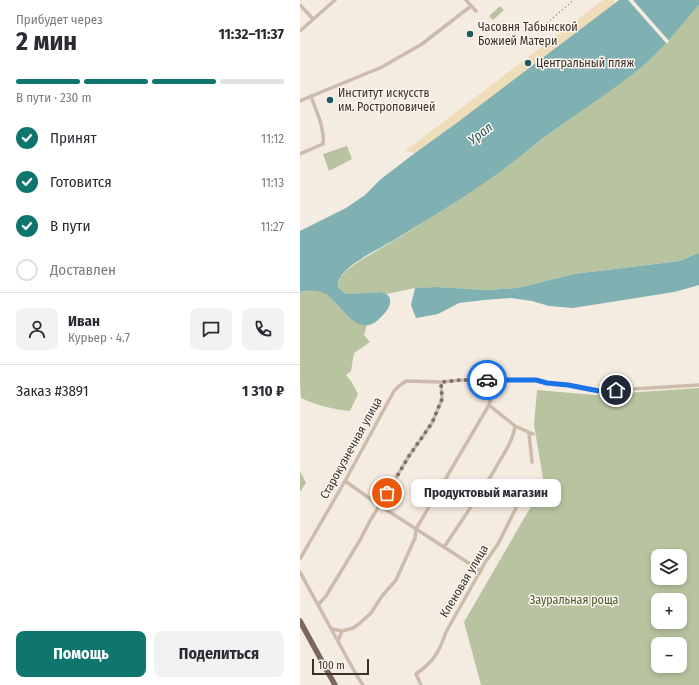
<!DOCTYPE html>
<html lang="ru">
<head>
<meta charset="utf-8">
<style>
  :root { --surface:#fff; --page:#f2f2f3; --text:#2b2b33; --muted:#7c7c81; --line:#e1e1e2; --accent:#0f766e }
  body { margin:0; font-family:"Fira Sans Condensed",sans-serif; background:var(--page); color:var(--text); height:100vh; display:flex; flex-direction:column; font-size:15px; white-space:nowrap }
  * { box-sizing:border-box; margin:0 }
  p { font-size:13px; color:var(--muted) }
  .icon { flex:none; width:22px; height:22px; fill:none; stroke:currentColor; stroke-width:2; stroke-linecap:round; stroke-linejoin:round }
  .map { position:relative; flex:1; overflow:hidden }
  .sheet { display:flex; flex-direction:column; background:var(--surface); width:300px }
  .sheet>* { flex:none }
  .fabs { position:absolute; left:351px; top:549px; display:grid; gap:8px }
  .fabs a { display:grid; place-items:center; width:36px; height:36px; border-radius:8px; background:var(--surface); box-shadow:0 2px 6px #0003; font-size:20px }
  .scale { position:absolute; left:12px; bottom:10px; width:57px; box-sizing:border-box; padding-left:4px; border:2px solid #3b302b; border-top:0; font-size:11px; line-height:14px; white-space:nowrap; color:#3b302b; -webkit-text-stroke:3px #fbf5ee; paint-order:stroke }
  .pin { position:absolute; display:grid; place-items:center; width:34px; height:34px; color:#fff; margin:-17px; border:2px solid #fff; border-radius:50%; box-shadow:0 1px 4px #0007 }
  .courier { position:absolute; display:grid; place-items:center; width:40px; height:40px; margin:-20px; border:3px solid #1a73e8; border-radius:50%; background:#fff; color:#222; box-shadow:0 1px 5px #0007 }
  .bubble { position:absolute; height:28px; border-radius:8px; background:var(--surface); box-shadow:0 2px 6px #0003; font-size:13px; font-weight:700; line-height:28px; text-align:center }
  .overview em { font-style:normal; font-weight:700 }
  .overview div { display:flex; flex-direction:column-reverse }
  .overview { display:flex; align-items:center; justify-content:space-between; height:68px; padding:0 16px }
  h1 { font-size:26px; font-weight:700; line-height:30px }
  .bar { display:grid; grid-template-columns:repeat(4,1fr); gap:6px 4px; align-content:center; height:48px; padding:0 16px }
  .bar i { height:5px; border-radius:3px; background:var(--line) }
  .bar .on { background:var(--accent) }
  .bar p { grid-column:span 4 }
  .line { display:flex; align-items:center; gap:10px; padding:0 16px; border-top:1px solid var(--line) }
  .line div { flex:1 }
  .round { display:grid; place-items:center; flex:none; width:42px; height:42px; border-radius:8px; background:var(--page) }
  ol { padding:0 16px; list-style:none }
  li { display:flex; align-items:center; gap:12px; height:44px }
  li p { margin-inline-start:auto }
  li .icon { padding:4px; border-radius:50%; background:var(--accent); color:#fff; stroke-width:4 }
  li:last-child { color:var(--muted) }
  li i { width:22px; height:22px; border:2px solid var(--line); border-radius:50% }
  .primary-button { display:flex; gap:8px; margin-top:auto; padding:8px 16px }
  .primary-button a { flex:1; height:46px; border-radius:8px; background:var(--accent); color:#fff; font-size:16px; font-weight:700; line-height:46px; text-align:center }
  .primary-button a+a { background:var(--page); color:var(--text) }
  main { display:flex; flex:1; min-height:0 }
  .map>svg:first-child { display:block }
</style>
</head>
<body>
<main>
<section class="sheet">
<div class="overview"><div><h1>2 мин</h1><p>Прибудет через</p></div><em>11:32–11:37</em></div>
<div class="bar"><i class="on"></i><i class="on"></i><i class="on"></i><i></i><p>В пути · 230 m</p></div>
<ol>
<li><svg class="icon" aria-label="check" viewBox="0 0 24 24"><path d="M5 12l5 5 9-10"/></svg>Принят<p>11:12</p></li>
<li><svg class="icon" aria-label="check" viewBox="0 0 24 24"><path d="M5 12l5 5 9-10"/></svg>Готовится<p>11:13</p></li>
<li><svg class="icon" aria-label="check" viewBox="0 0 24 24"><path d="M5 12l5 5 9-10"/></svg>В пути<p>11:27</p></li>
<li><i></i>Доставлен</li>
</ol>
<div class="line" style="height:72px"><a class="round"><svg class="icon" aria-label="person" viewBox="0 0 24 24"><circle cx="12" cy="8" r="4"/><path d="M4 21q1-7 8-7t8 7"/></svg></a><div><b>Иван</b><p>Курьер · 4.7</p></div><a class="round"><svg class="icon" aria-label="chat" viewBox="0 0 24 24"><path d="M4 5h16v11H9l-5 4z"/></svg></a><a class="round"><svg class="icon" aria-label="phone" viewBox="0 0 24 24"><path d="M5 4h4l2 5-3 2q2 4 5 5l2-3 5 2v4C11 20 4 13 5 4z"/></svg></a></div>
<div class="line" style="height:52px"><div>Заказ #3891</div><b>1 310 ₽</b></div>
<div class="primary-button"><a>Помощь</a><a>Поделиться</a></div>
</section>
<div class="map">
<svg width="399" height="685" viewBox="0 0 399 685">
  <rect width="100%" height="100%" fill="#f4ebe1"/>
  <path fill="#b8c4a0" fill-rule="evenodd" d="M399 5V253L380 261 274 274 217 288 188 290 136 287 115 288 87 294 82 292 47 294 42 292 39 288 38 283 40 278 47 270 61 260 100 237 186 182 356 53Z
    M200 6 204 10 193 20 189 16Z
    M47 146 52 159 29 171 23 154Z
    M10 291C12 291 16 290 19 291 36 295 42 321 67 325L64 335 70 342 54 353 51 371 46 375 51 381 58 394 50 411C31 409 19 406 1 398L0 381V292Z
    M399 388V685H181L164 622 244 484 234 425 237 390 295 395ZM358 556H380V578H358ZM358 600H380V622H358ZM358 644H380V666H358Z
    M0 471 6 483 0 492Z"/>
  <path fill="#efdcb8" d="M303 0H314L315 3 158 122 115 153 105 151Z"/>
  <path fill="#7fb0b2" d="M319 0H399V5C382 24 365 46 346 63 317 88 284 108 253 131 231 147 209 166 186 182 158 201 128 219 99 237 83 247 49 262 40 278 35 285 40 291 47 294L82 292C87 294 91 296 90 303 89 310 83 315 78 320 57 338 41 305 27 295 18 289 9 291 0 292V231L46 208 65 195 81 179 115 153 158 122Z
    M399 253V285L374 292 273 308 249 306 232 301 211 298 184 300 159 303 138 314 116 318 111 305 115 288 136 287 188 290 217 288 274 274 380 261Z"/>
  <path fill="#f4ebe1" d="M328 0H333L369 41 367 44Z"/>
  <g fill="none" stroke-linecap="round" stroke-linejoin="round">
    <path stroke="#cdbbac" stroke-width="3.5" d="M166 0 176 11
      M0 5 13 19
      M0 31 35 0
      M0 101 82 67 122 44 171 6
      M0 154 23 144C25 128 16 111 11 96
      M189 405 215 426 233 434
      M229 433 232 462
      M45 481 79 505 181 571
      M144 547C161 522 178 497 194 471 202 456 213 442 215 426
      M0 559 45 481 94 391 99 386 106 381 141 382 161 380H236L247 383 268 385 299 391 399 385
      M0 572 57 676 63 685
      M18 605 26 596 60 540 70 521 109 456 132 423 142 399 141 382
      M32 629 42 631 53 628 59 624 71 613 82 596 96 580 115 538 116 529 189 405 196 380
      M38 641 42 631
      M121 685 116 674C133 662 139 653 146 632L186 561 198 544 224 492"/>
    <path stroke="#7d675c" stroke-width="5.5" d="M0 621 35 685"/>
    <path stroke="#3b302b" stroke-width="1" stroke-dasharray="1 3" stroke-linecap="butt" d="M247 23 274 0"/>
  </g>
  <g fill="none" stroke-linecap="round" stroke-linejoin="round">
    <path stroke="#7c716b" stroke-width="4" stroke-dasharray="0 7.2" d="M87 493 109 456 132 423 142 399 141 382 161 380H187"/>
    <path stroke="#1a73e8" stroke-width="5" d="M187 380H236L247 383 268 385 299 391 316 390"/>
  </g>
  <g fill="#1f5a5e" stroke="#fbf5ee" stroke-width="1.5">
    <circle cx="170" cy="34" r="4"/>
    <circle cx="228" cy="63" r="4"/>
    <circle cx="30" cy="100" r="4"/>
  </g>
  <g text-anchor="middle" stroke-width="3" stroke-linejoin="round" paint-order="stroke">
    <g font-size="12" fill="#3b302b" stroke="#fbf5ee" text-anchor="start">
      <text x="178" y="31">Часовня Табынской<tspan x="178" dy="14">Божией Матери</tspan></text>
      <text x="236" y="67">Центральный пляж</text>
      <text x="38" y="97">Институт искусств<tspan x="38" dy="14">им. Ростроповичей</tspan></text>
    </g>
    <g font-size="12" fill="#3b302b" stroke="#fbf5ee">
      <text transform="translate(51 448) rotate(-61)" y="4">Старокузнечная улица</text>
      <text transform="translate(164 581) rotate(-59)" y="4">Кленовая улица</text>
    </g>
    <g font-size="12" fill="#4a5a2e" stroke="#fbf5ee">
      <text x="274" y="604">Зауральная роща</text>
    </g>
    <g font-size="13" font-style="italic" fill="#1f5a5e" stroke="#fbf5ee">
      <text transform="translate(180 133) rotate(-38)" y="5">Урал</text>
    </g>
  </g>
</svg>
<div class="fabs">
<a><svg class="icon" aria-label="layers" viewBox="0 0 24 24"><path d="M12 4l9 5-9 5-9-5zM3 14l9 5 9-5"/></svg></a>
<a>+</a>
<a>−</a>
</div>
<div class="scale">100 m</div>
<div class="pin" style="left:87px;top:493px;background:#ea580c"><svg class="icon" aria-label="bag" viewBox="0 0 24 24"><path d="M5 8h14l-1 12H6zM9 8a3 3 0 0 1 6 0"/></svg></div>
<div class="pin" style="left:316px;top:390px;background:#1f2937"><svg class="icon" aria-label="home" viewBox="0 0 24 24"><path d="M3 11l9-7 9 7M6 9v11h12V9"/></svg></div>
<div class="courier" style="left:187px;top:380px"><svg class="icon" aria-label="car" viewBox="0 0 24 24"><path d="M5 17H2v-5l4-1 3-4h7l3 4 3 1v5h-3M9 17h6M6 11h13"/><circle cx="7" cy="17" r="2"/><circle cx="17" cy="17" r="2"/></svg></div>
<div class="bubble" style="left:111px;top:479px;width:150px">Продуктовый магазин</div>
</div>
</main>
</body>
</html>
